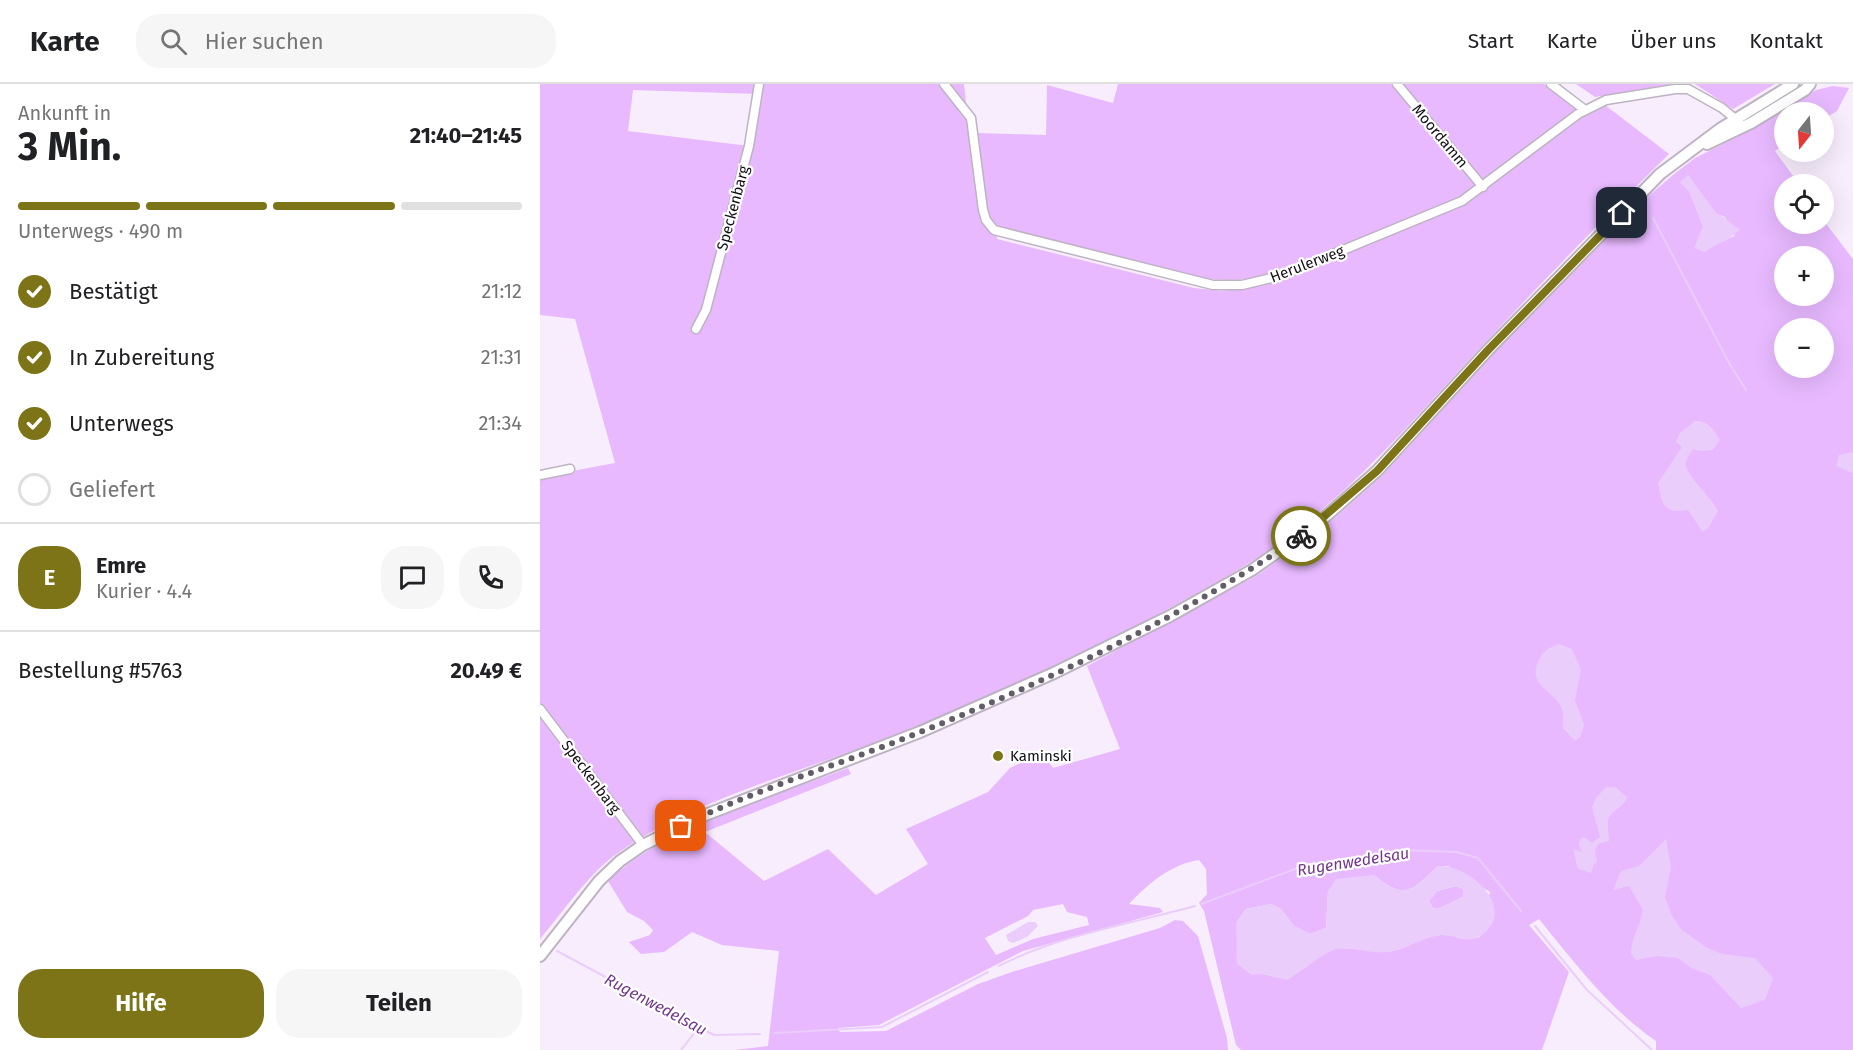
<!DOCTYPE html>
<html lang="de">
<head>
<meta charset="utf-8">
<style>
  :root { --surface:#fff; --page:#f6f6f6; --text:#202124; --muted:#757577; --line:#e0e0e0; --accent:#7c7417 }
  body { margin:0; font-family:"Fira Sans",sans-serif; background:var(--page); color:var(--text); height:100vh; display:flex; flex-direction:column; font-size:22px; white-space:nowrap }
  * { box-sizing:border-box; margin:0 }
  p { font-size:20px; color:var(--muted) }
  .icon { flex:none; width:33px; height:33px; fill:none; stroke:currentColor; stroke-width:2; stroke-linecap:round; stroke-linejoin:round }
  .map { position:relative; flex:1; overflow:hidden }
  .details { display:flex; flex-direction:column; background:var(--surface); width:540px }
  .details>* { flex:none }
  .needle { width:39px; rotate:197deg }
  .controls { position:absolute; left:1234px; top:18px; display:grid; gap:12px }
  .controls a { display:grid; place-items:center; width:60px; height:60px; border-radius:50%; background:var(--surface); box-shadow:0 6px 24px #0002; font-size:30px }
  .pin { position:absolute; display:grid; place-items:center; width:51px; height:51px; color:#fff; margin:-26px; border-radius:12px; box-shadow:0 3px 9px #0006 }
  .courier { position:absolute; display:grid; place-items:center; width:60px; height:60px; margin:-30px; border:4px solid #7c7417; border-radius:50%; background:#fff; color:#222; box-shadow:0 2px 8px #0007 }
  .headline em { font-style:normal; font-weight:700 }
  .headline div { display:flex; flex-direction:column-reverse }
  .headline { display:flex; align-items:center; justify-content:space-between; height:102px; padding:0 18px }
  h1 { font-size:39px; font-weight:700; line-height:45px }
  .bar { display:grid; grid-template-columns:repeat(4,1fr); gap:9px 6px; align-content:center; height:72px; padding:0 18px }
  .bar i { height:8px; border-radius:4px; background:var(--line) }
  .bar .selected { background:var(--accent) }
  .bar p { grid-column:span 4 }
  .line { display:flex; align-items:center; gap:15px; padding:0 18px; border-top:2px solid var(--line) }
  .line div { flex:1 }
  .round { display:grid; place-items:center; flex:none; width:63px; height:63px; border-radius:24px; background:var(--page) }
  ol { padding:0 18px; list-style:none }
  li { display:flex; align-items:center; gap:18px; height:66px }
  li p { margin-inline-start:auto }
  li .icon { padding:6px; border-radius:50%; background:var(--accent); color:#fff; stroke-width:4 }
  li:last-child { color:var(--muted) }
  li i { width:33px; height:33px; border:3px solid var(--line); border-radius:50% }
  .primary-button { display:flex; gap:12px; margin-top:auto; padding:12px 18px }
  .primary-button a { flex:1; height:69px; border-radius:24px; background:var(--accent); color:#fff; font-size:24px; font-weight:700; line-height:69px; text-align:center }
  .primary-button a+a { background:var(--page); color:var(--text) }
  header { display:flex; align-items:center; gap:36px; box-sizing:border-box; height:84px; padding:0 30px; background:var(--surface); border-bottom:2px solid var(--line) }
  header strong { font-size:28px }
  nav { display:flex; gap:33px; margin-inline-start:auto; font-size:21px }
  .search { width:420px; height:54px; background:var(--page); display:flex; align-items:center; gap:15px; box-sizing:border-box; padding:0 21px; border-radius:24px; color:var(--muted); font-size:22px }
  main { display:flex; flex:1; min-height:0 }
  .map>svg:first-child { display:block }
</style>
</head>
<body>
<header>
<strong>Karte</strong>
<div class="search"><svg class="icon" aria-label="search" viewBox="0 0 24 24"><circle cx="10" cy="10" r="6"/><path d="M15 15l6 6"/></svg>Hier suchen</div>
<nav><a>Start</a><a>Karte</a><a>Über uns</a><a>Kontakt</a></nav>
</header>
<main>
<section class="details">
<div class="headline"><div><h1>3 Min.</h1><p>Ankunft in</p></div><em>21:40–21:45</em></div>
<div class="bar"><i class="selected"></i><i class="selected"></i><i class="selected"></i><i></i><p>Unterwegs · 490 m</p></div>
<ol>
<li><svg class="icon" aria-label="check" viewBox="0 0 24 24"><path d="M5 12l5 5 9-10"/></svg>Bestätigt<p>21:12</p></li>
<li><svg class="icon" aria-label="check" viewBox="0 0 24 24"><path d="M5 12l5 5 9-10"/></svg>In Zubereitung<p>21:31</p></li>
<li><svg class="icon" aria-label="check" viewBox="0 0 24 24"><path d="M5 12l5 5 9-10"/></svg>Unterwegs<p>21:34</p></li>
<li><i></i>Geliefert</li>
</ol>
<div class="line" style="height:108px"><b class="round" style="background:var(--accent);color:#fff">E</b><div><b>Emre</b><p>Kurier · 4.4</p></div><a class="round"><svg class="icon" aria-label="chat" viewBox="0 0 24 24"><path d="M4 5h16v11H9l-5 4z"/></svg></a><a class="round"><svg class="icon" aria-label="phone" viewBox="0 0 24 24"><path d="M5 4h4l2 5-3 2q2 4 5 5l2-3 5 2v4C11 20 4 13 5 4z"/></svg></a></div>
<div class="line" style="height:78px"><div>Bestellung #5763</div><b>20.49 €</b></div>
<div class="primary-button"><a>Hilfe</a><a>Teilen</a></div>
</section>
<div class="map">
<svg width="1313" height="966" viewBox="0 0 1313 966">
  <rect width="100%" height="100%" fill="#f7edfd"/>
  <path fill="#e8b9ff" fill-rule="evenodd" d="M0 0H424L426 18 438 49 506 51 507 1 573 19 578 0H1004L1039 25 938 103 912 118 719 195 689 196 664 195 455 141 457 155 654 204 681 207 709 204 733 199 918 123 1045 31 1065 21 1129 70C1065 133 1003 197 942 262 868 341 800 424 706 481 590 550 464 608 339 657 256 689 146 719 75 771 46 793 23 828 0 855V393L75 379 35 235 0 231ZM93 6 218 10 209 62 88 47Z
    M1036 0H1135L1055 13Z
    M1155 0H1235L1193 25Z
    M1293 2 1309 4 1297 27 1284 35V28H1245V60L1235 67 1259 100H1245V140H1284V137L1313 175V966H1116V957C1069 925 1034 878 999 835L989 841 1029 888 1002 966H701L696 961 664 827 659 819 667 810 666 785 659 776C631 780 608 800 589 820L620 824 623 828 483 867 339 941 298 944 300 948 346 947 438 900 475 887 620 844 635 836 643 837 658 852 687 954 688 966H195L228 962 239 867 182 861 152 848 124 868 101 870 89 858 110 851 113 846 104 837 87 828 68 797C130 739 230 714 308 684L311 690 165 748 224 797 288 765 336 811 388 780 366 745 448 708 470 684 502 668 513 684 580 665 547 582 716 492 780 447 842 392 954 269 1098 121 1133 91 1155 74 1201 51 1276 6ZM1156 106 1177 130 1185 133 1195 152 1178 158 1164 168 1163 142 1150 109ZM1245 172H1284V212H1245ZM1245 244H1284V284H1245ZM898 782H908L950 808 940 853C923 858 919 851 904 851 883 850 865 867 846 868 829 868 812 860 795 865 767 874 760 902 724 890L696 839 706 825 731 820 741 825 754 842 770 850 786 844 788 807 834 791C866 817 871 807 898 782ZM523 820 527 828 547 833 549 841 493 855 456 871 445 854 488 832 493 826Z
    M916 802 923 805V813L898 825 892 823 889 817 897 807Z"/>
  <path fill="#ebcdfb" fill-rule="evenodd" d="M1148 91 1177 130C1187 133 1190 141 1200 145 1192 156 1175 160 1164 168L1154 164 1163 142 1150 109 1140 98Z
    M1155 337C1169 337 1173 345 1180 356L1173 366 1160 367 1153 365C1151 368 1147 374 1146 378 1143 390 1173 414 1178 427L1167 446 1162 447 1148 426C1124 430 1122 421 1118 399L1142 363 1136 358 1140 349Z
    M1313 368V389L1296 382 1299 371Z
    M1019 560 1032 565 1041 586 1035 616 1044 641 1040 653 1035 657 1023 644C1022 639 1024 630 1022 625 1015 607 987 602 998 578 1002 567 1008 564 1019 560Z
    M1066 703H1075L1087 713C1084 724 1070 726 1068 737 1067 742 1069 751 1069 757L1058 760 1055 766 1057 779 1054 780 1051 789 1038 785 1033 765 1042 768 1039 761 1040 755 1044 753 1052 759 1060 753 1052 723 1056 714Z
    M1126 755 1131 783 1125 813 1132 832 1142 846 1166 863 1182 870 1215 874 1233 894 1225 916 1201 924 1170 891 1151 884 1138 874 1116 872 1096 876 1091 870C1091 855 1100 842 1103 826L1089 802 1073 806 1081 787 1099 782Z
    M898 782C930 780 980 826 940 852 927 861 914 850 900 851 882 854 866 865 848 868 832 870 815 863 798 865 784 867 760 889 747 896L724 890 712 891 697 880 696 839 706 825 731 820 741 825 754 842 770 850 786 844 788 807 796 795 834 791C866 817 871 807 898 782ZM916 802 923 805V813L898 825 892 823 889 817 897 807Z
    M488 838H495L498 842 487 853 473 859 468 857 466 851Z"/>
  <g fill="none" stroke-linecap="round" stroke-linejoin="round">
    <path stroke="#ebcdfb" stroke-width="2" d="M1113 134 1189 279 1206 306
      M661 820 758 784 864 766 917 768 938 774 981 827
      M995 842 1047 906 1112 966
      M17 867 174 951 220 950
      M459 882C519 851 590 840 655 822
      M235 949 342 943 448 888
      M141 966 159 943"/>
    <g stroke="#bdb3c2" stroke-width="11">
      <path id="minor" d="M404 0 431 34 443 126 446 136 454 146 673 201H702L740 192 922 117 1038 30 1066 16 1135 5H1148L1182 24 1199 38
        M857 0 943 103
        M1011 0 1045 26
        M156 245 166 226 209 62 219 0
        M0 391 30 385
        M0 625 103 761"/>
    </g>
    <g stroke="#bdb3c2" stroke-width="14">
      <path id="major" d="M1167 60 1211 39 1265 6 1270 0
        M0 872 59 797 80 777 103 761 160 733 380 648 514 589 630 532 712 486 776 441 837 387 949 265 1120 90 1180 45 1253 0"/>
    </g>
    <use href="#minor" stroke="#fff" stroke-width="8"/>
    <use href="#major" stroke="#fff" stroke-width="10"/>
  </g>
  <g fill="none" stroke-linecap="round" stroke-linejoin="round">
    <path stroke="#625d66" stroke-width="6" stroke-dasharray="0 10.8" d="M141 742C216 705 299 681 378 649 510 596 643 533 761 452"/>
    <path stroke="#7c7417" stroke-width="8" d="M761 452 837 387 949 265 1082 129"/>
  </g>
  <circle fill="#7c7417" stroke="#fff" stroke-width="2" cx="458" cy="672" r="6"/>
  <g text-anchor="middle" stroke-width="4.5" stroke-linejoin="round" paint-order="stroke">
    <g font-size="15" fill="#120f14" stroke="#fff">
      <text transform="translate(900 52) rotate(50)" y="5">Moordamm</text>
      <text transform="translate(193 124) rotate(-75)" y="5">Speckenbarg</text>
      <text transform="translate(767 180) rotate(-21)" y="5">Herulerweg</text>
      <text transform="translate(51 693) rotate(53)" y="5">Speckenbarg</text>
    </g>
    <g font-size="15" fill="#120f14" stroke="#fff" text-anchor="start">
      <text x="470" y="677">Kaminski</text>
    </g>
    <g font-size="16" font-style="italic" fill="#73358e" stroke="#fff">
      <text transform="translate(813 777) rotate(-9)" y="6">Rugenwedelsau</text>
      <text transform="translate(116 920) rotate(28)" y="6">Rugenwedelsau</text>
    </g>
  </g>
</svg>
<div class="controls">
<a><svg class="needle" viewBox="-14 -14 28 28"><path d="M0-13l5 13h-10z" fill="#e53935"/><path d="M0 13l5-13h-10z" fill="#757577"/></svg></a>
<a><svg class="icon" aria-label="locate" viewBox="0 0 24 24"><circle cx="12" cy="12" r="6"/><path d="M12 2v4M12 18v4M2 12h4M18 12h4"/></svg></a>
<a>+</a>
<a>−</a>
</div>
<div class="pin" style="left:141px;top:742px;background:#ea580c"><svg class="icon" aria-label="bag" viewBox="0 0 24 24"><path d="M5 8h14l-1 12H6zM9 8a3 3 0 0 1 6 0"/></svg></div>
<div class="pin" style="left:1082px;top:129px;background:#1f2937"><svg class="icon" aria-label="home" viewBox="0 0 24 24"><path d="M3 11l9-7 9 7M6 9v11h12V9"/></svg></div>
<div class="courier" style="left:761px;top:452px"><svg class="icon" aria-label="bike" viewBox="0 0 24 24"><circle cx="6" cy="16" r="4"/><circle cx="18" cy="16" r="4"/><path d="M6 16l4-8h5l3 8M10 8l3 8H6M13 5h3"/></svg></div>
</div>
</main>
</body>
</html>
